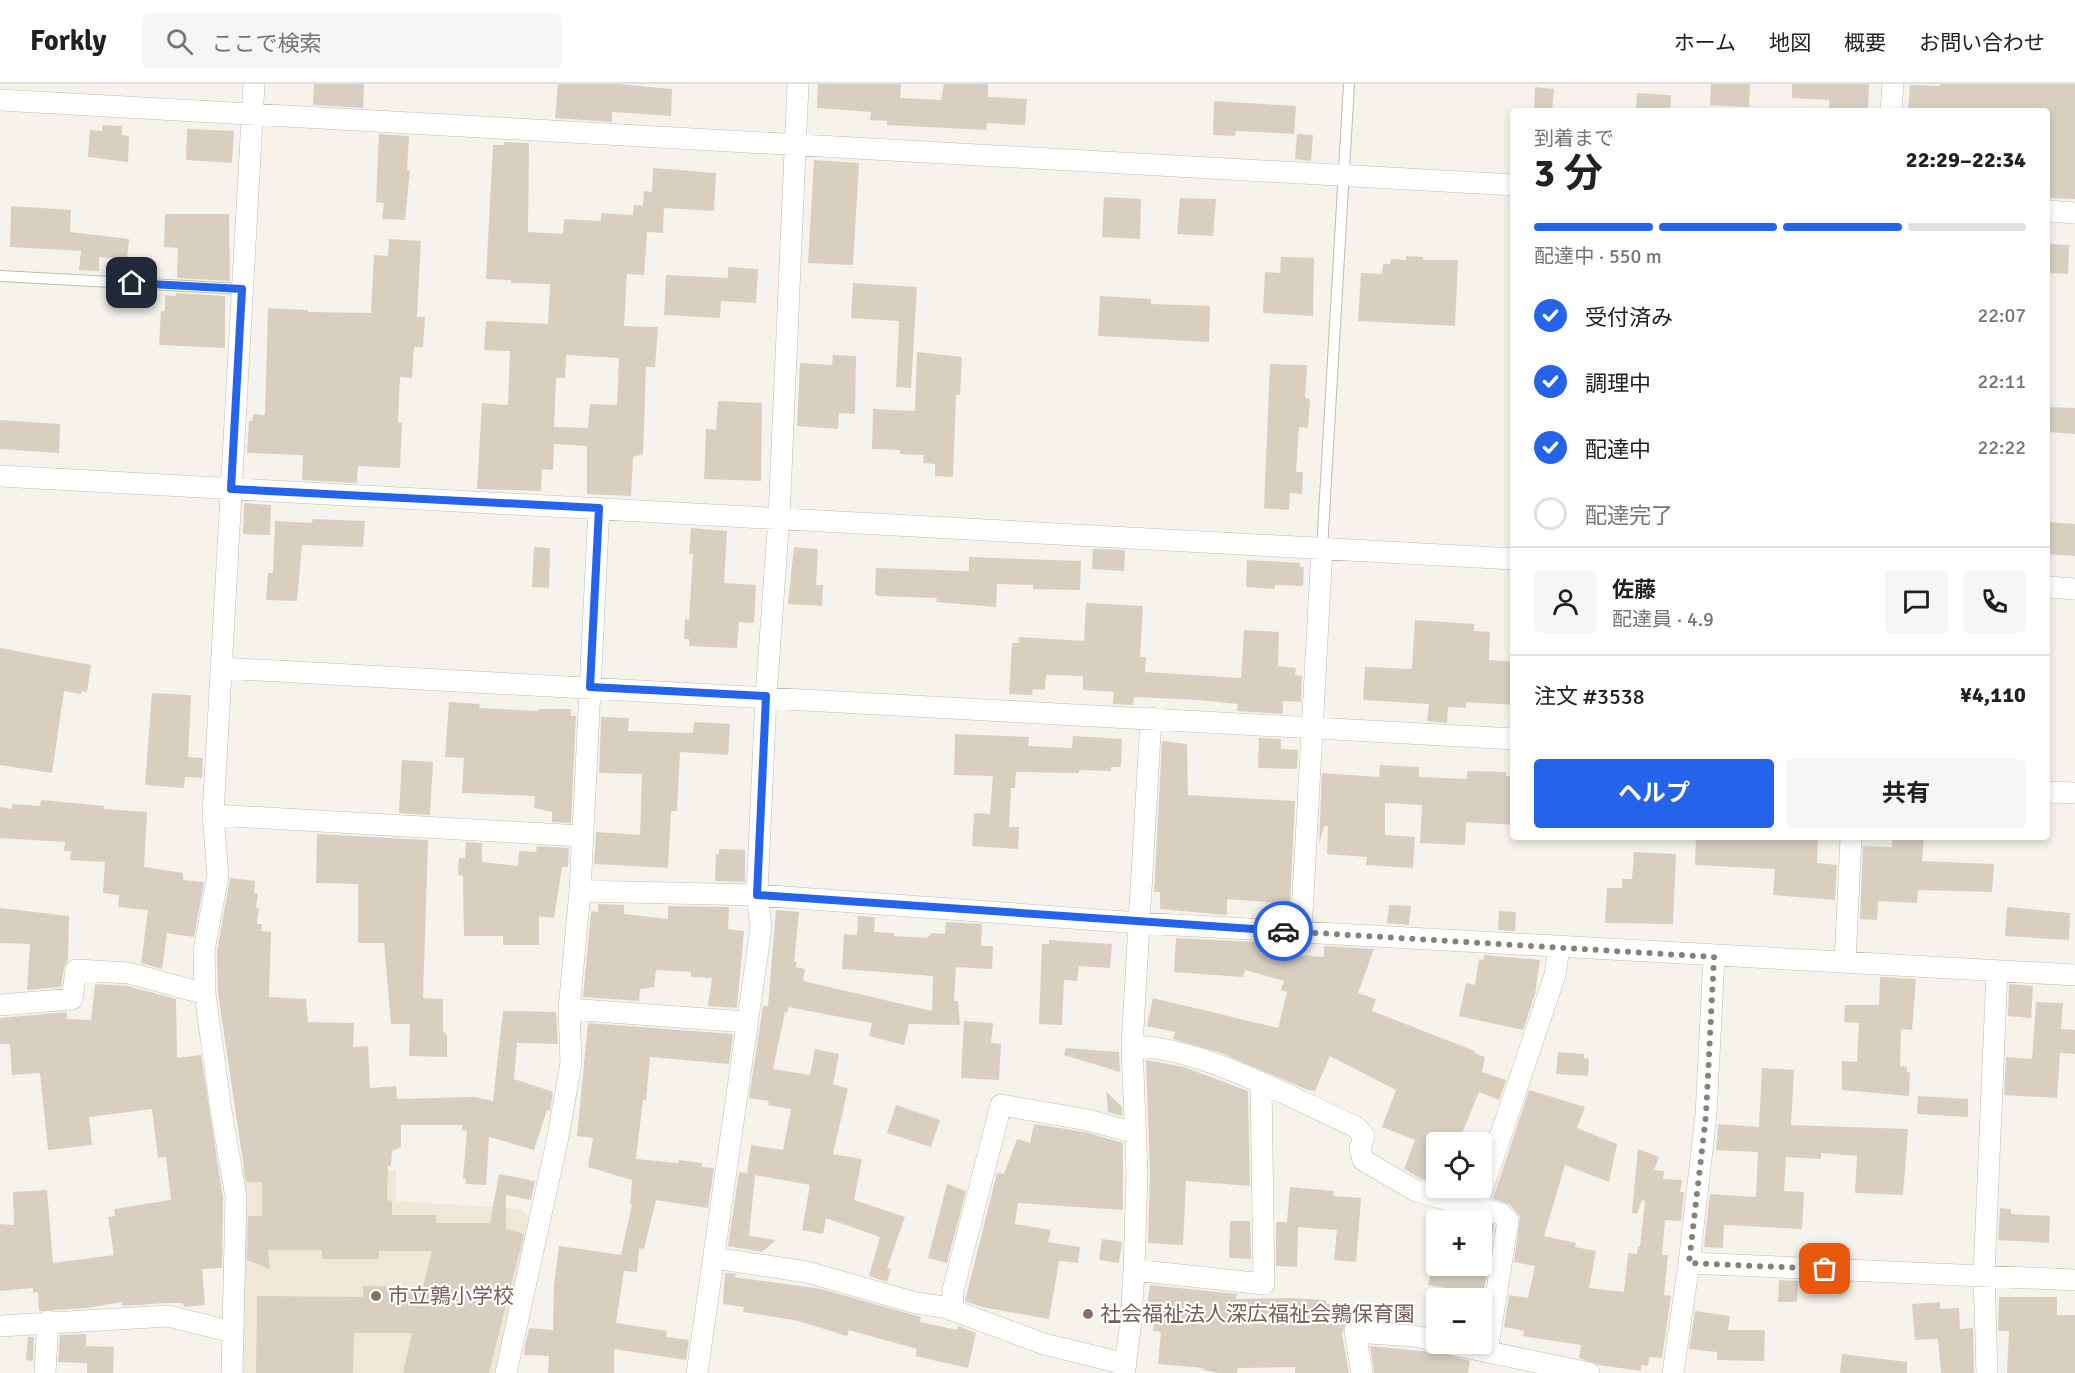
<!DOCTYPE html>
<html lang="ja">
<head>
<meta charset="utf-8">
<style>
  :root { --surface:#fff; --page:#f6f6f6; --text:#202124; --muted:#757577; --line:#e0e0e0; --accent:#2563eb }
  body { margin:0; font-family:Signika,"Noto Sans JP",sans-serif; background:var(--page); color:var(--text); height:100vh; display:flex; flex-direction:column; font-size:22px; white-space:nowrap }
  * { box-sizing:border-box; margin:0 }
  p { font-size:20px; color:var(--muted) }
  .icon { flex:none; width:33px; height:33px; fill:none; stroke:currentColor; stroke-width:2; stroke-linecap:round; stroke-linejoin:round }
  .map { position:relative; flex:1; overflow:hidden }
  .drawer { position:absolute; left:1510px; top:24px; width:540px; height:732px; display:flex; flex-direction:column; background:var(--surface); border-radius:6px; box-shadow:0 3px 9px #0003 }
  .drawer>* { flex:none }
  .tools { position:absolute; left:1426px; top:1048px; display:grid; gap:12px }
  .tools a { display:grid; place-items:center; width:66px; height:66px; border-radius:6px; background:var(--surface); box-shadow:0 3px 9px #0003; font-size:30px }
  .pin { position:absolute; display:grid; place-items:center; width:51px; height:51px; color:#fff; margin:-26px; border-radius:12px; box-shadow:0 3px 9px #0006 }
  .courier { position:absolute; display:grid; place-items:center; width:60px; height:60px; margin:-30px; border:4px solid #2563eb; border-radius:50%; background:#fff; color:#222; box-shadow:0 2px 8px #0007 }
  .summary em { font-style:normal; font-weight:700 }
  .summary div { display:flex; flex-direction:column-reverse }
  .summary { display:flex; align-items:center; justify-content:space-between; height:102px; padding:0 24px }
  h1 { font-size:39px; font-weight:700; line-height:45px }
  .bar { display:grid; grid-template-columns:repeat(4,1fr); gap:9px 6px; align-content:center; height:72px; padding:0 24px }
  .bar i { height:8px; border-radius:4px; background:var(--line) }
  .bar .current { background:var(--accent) }
  .bar p { grid-column:span 4 }
  .line { display:flex; align-items:center; gap:15px; padding:0 24px; border-top:2px solid var(--line) }
  .line div { flex:1 }
  .round { display:grid; place-items:center; flex:none; width:63px; height:63px; border-radius:6px; background:var(--page) }
  ol { padding:0 24px; list-style:none }
  li { display:flex; align-items:center; gap:18px; height:66px }
  li p { margin-inline-start:auto }
  li .icon { padding:6px; border-radius:50%; background:var(--accent); color:#fff; stroke-width:4 }
  li:last-child { color:var(--muted) }
  li i { width:33px; height:33px; border:3px solid var(--line); border-radius:50% }
  .cta { display:flex; gap:12px; margin-top:auto; padding:12px 24px }
  .cta a { flex:1; height:69px; border-radius:6px; background:var(--accent); color:#fff; font-size:24px; font-weight:700; line-height:69px; text-align:center }
  .cta a+a { background:var(--page); color:var(--text) }
  header { display:flex; align-items:center; gap:36px; box-sizing:border-box; height:84px; padding:0 30px; background:var(--surface); border-bottom:2px solid var(--line) }
  header strong { font-size:28px }
  nav { display:flex; gap:33px; margin-inline-start:auto; font-size:21px }
  .search { width:420px; height:54px; background:var(--page); display:flex; align-items:center; gap:15px; box-sizing:border-box; padding:0 21px; border-radius:6px; color:var(--muted); font-size:22px }
  .map>svg:first-child { display:block }
</style>
</head>
<body>
<header>
<strong>Forkly</strong>
<div class="search"><svg class="icon" aria-label="search" viewBox="0 0 24 24"><circle cx="10" cy="10" r="6"/><path d="M15 15l6 6"/></svg>ここで検索</div>
<nav><a>ホーム</a><a>地図</a><a>概要</a><a>お問い合わせ</a></nav>
</header>
<div class="map">
<svg width="2075" height="1289" viewBox="0 0 2075 1289">
  <rect width="100%" height="100%" fill="#f6f3ec"/>
  <path fill="#efe8d6" d="M240 1085 396 1086V1117L521 1125 532 1136 495 1289H238Z"/>
  <path fill="#d8cfc1" fill-rule="evenodd" d="M314 0H364L363 24 313 21Z
    M558 0H618L672 5 671 32 612 28V38L555 34Z
    M818 0H901L900 14 941 16 944 0H988V13L1027 15 1025 41 987 39 986 46 887 41V37L870 36 871 28 817 24Z
    M1711 0H1750L1749 23 1710 21Z
    M1792 0H1869L1868 27H1829V16L1792 14Z
    M1940 0H2075V115L2048 114V27H1908L1910 1 1940 2Z
    M1535 3 1554 5 1552 27 1534 26Z
    M1637 9 1671 11 1670 27H1636Z
    M1214 17 1296 22 1294 50 1236 47 1235 52 1213 51Z
    M102 41 122 42V51L129 52 128 78 88 73 90 46 102 47Z
    M187 45 234 47 232 79 186 76Z
    M379 50 409 52 407 86H410L405 136 382 135 384 119 376 118Z
    M1297 50 1313 51 1311 77 1295 75Z
    M504 58 529 59 528 148 563 150 564 135 601 137V129L633 131 634 121 643 122 644 107 652 108 653 84 716 89 714 127 664 124 663 149 647 148 644 191 627 190 624 242 658 243 655 283H646L643 370 633 373 631 412 587 410V362L554 360 553 386 542 385 541 407 477 405 482 319 508 321 510 267 484 266 486 237 548 240 550 200 511 199V196L486 195 493 61H504ZM566 271 619 274 617 321 590 320 588 344 554 343 556 294H565Z
    M814 76 859 79 853 181 808 179Z
    M1104 113 1141 115 1140 155 1102 153Z
    M1180 114 1216 115 1213 152 1177 150Z
    M11 122 71 126 70 148 129 155 127 175 99 173V187L79 186 81 167 10 163Z
    M165 130H229L230 197 177 194 178 164 164 163Z
    M389 155 421 157 417 233H425L423 263H414L412 294 400 293 398 338 402 339 400 384 358 382 357 399 302 396 303 371 247 369 249 337H252L253 330 265 331 268 224 308 226V228L371 229 374 171 388 172Z
    M2048 160 2069 161 2068 190 2048 189Z
    M1406 172 1423 173V176H1458L1455 242 1358 237 1361 189 1382 190 1383 180H1390L1391 175 1406 176Z
    M1281 173 1314 174 1313 232 1263 229 1265 188 1280 189Z
    M728 183 758 185 756 219 721 217 720 234 664 231 666 191 728 194Z
    M853 199 917 203 911 304 896 303 899 237 851 234Z
    M176 209 225 212V264L159 261 161 227H165V211L176 212Z
    M1100 212 1151 215V220L1210 222 1209 258 1098 252Z
    M917 268 962 273 960 311H956L953 393 935 392V380L923 379 924 371 900 370V366L872 365 873 325 915 327Z
    M833 271 856 272 855 330 839 329 838 345 797 342 800 279 832 281Z
    M1270 280 1307 281 1305 314 1310 315 1308 344 1299 343 1296 388H1303L1302 410 1290 409 1289 426 1264 424Z
    M718 317 762 319 761 397 704 395 706 345 716 346Z
    M2048 323 2075 324V350L2048 348Z
    M0 336 60 340 59 369 0 365Z
    M244 419 271 421 270 451 243 450Z
    M313 435 365 437 363 463 302 461 297 517 266 516 268 489H273L275 437 312 439Z
    M2048 438 2075 440V472L2048 470Z
    M691 444 727 447 724 499 756 501 754 539 739 538 737 564 689 562V555H684L685 535 689 536 693 470H689Z
    M534 463 550 464 549 504 532 503Z
    M794 463 818 465 816 501H823L822 522 788 520Z
    M1093 465 1125 466 1124 487 1092 485Z
    M969 473 1081 477 1080 506 1033 505V501L997 500 996 523 936 518 937 514 877 512 875 509 876 484 969 487Z
    M1247 476 1300 479V483H1304L1303 502 1275 501V505L1246 503Z
    M1086 519 1143 522 1140 573H1146L1145 588 1241 594 1244 546 1279 548 1278 582 1296 584 1295 591 1302 592 1301 618 1283 617V630L1237 627 1238 620 1200 616 1134 613 1133 621 1113 620 1114 608 1083 606V592L1046 591 1045 606 1033 605 1032 611 1009 610 1012 559H1019V553L1084 557Z
    M1415 536 1474 540V547L1490 548 1489 576 1514 578V621L1466 618V624L1448 623 1447 639 1427 637 1429 620 1363 616 1365 583 1412 585Z
    M0 564 91 581 87 608 82 607 81 610 64 607 52 689 0 681Z
    M152 609 191 611 188 673 203 674 202 694 185 693 184 704 145 701Z
    M449 618 480 620 479 624 538 627V625H571V632H576L571 739 552 738V728L534 724 535 712 462 709 464 674 445 673Z
    M601 633 629 634 628 647 693 649 694 638 730 640 728 671 680 668 677 727H671L668 784 594 780 596 748 640 751 642 690 599 689Z
    M955 650 1029 653 1028 662 1072 664 1073 652 1122 655 1121 683H1111V687L1079 686V689L1016 688 1015 704H1011L1009 743H1019L1018 765 972 762 974 729 990 730 993 692 954 691Z
    M1259 654 1281 655V665L1298 666 1297 685 1258 684Z
    M1162 657 1187 660 1188 711 1295 717 1290 820 1227 815V831L1160 825V808H1154Z
    M402 676 433 678 430 731 399 729Z
    M1380 681 1419 683V693L1467 695V687L1506 688V692H1511V705H1514V741L1466 738 1465 761 1420 759 1422 721 1385 719V751L1415 753 1413 784 1366 781 1367 773 1327 770 1328 742H1324L1319 760 1322 689 1379 693Z
    M41 716 104 722V725L147 728 144 783 183 789V796L204 798 194 853 167 849 162 885 141 879 148 826 118 823 119 811 103 809 105 778 70 776 71 767H64L65 758 0 754V723L12 725V720L40 722Z
    M317 750 428 756 423 914 443 915V947L447 951V973L409 972 410 940H391L384 859H358V800L316 799Z
    M1696 753H1818L1817 779 1837 781 1835 816 1773 811 1775 785 1695 781Z
    M1892 753H1924L1922 777 1994 780 1992 808 1918 806 1917 819 1878 817 1877 836 1860 835 1863 762 1892 763Z
    M466 758 482 759V778L518 782 519 767 536 768 537 762 569 764 568 783H562L554 834 539 832V861H503V852H464L463 792 458 791 459 774H465Z
    M719 765 745 766V798L715 797 716 770H719Z
    M1634 768 1676 770 1673 840 1605 839 1607 804H1622V795H1632Z
    M230 794 255 797 254 809 258 810 256 824H259L257 840H262L261 847 271 848 269 913 306 915 308 938 354 939 353 963 368 962 370 1004 396 1002 397 1015 475 1013 493 1017 503 927 556 928 558 960 517 959 514 995 553 1008 550 1027 547 1026 534 1066 489 1053 486 1101 466 1100V1095L463 1094 467 1047 461 1046 463 1041H401V1063L392 1067 391 1082H388L387 1116 392 1117V1131H436V1139H490L499 1090 535 1097 531 1116 506 1111V1145L524 1150 489 1289H403L412 1249H354L353 1289H256L257 1212 363 1213V1202L423 1203 432 1167H379V1175H322V1166H268L270 1185 247 1176 248 1132H262V1098H246L218 909 217 868Z
    M598 820 624 821V830L668 835V822L729 823 728 845 744 847 737 924 708 922 712 894 691 893V888L656 886 654 903 640 905 639 917 583 913 591 827 598 828Z
    M1389 821 1411 822 1409 841 1387 839Z
    M2007 823 2070 829 2069 856 2005 852Z
    M0 824 69 832 68 876 64 884 61 903 27 906 30 860 0 859Z
    M776 826 799 828 794 878H797L796 883 805 885 803 897 932 927 933 892 842 885 844 850 857 851 858 832 875 833 874 848 894 849V852L927 854 932 849 945 850 946 838 982 840 981 862H993L992 885 956 883 954 917H958L960 941 909 940 904 961 869 952 872 939 788 923V928H785L773 985 810 991 815 965 839 970 833 1000 848 1005 833 1070 862 1075 854 1116 905 1133 887 1184 891 1185 887 1198 869 1192 880 1153 826 1134 823 1150 802 1146 810 1101 755 1091 749 1152 776 1156 762 1168 728 1162 739 1088 747 1089 751 1061 783 1066 791 1025 768 1021 769 1017 749 1014 763 922H768Z
    M1499 827 1516 828 1515 847 1498 846Z
    M1176 854 1277 859 1289 863 1287 870 1324 873V862L1374 865 1358 909 1376 915 1372 927 1475 967 1474 969 1485 973 1482 988 1506 996 1499 1016 1479 1008 1458 1059H1437V1099L1421 1095 1404 1085 1415 1056 1382 1043 1396 1006 1330 972 1315 1007 1308 1006 1221 969 1173 955 1175 948 1147 942 1153 914 1278 944 1287 908 1281 906 1284 897 1245 886 1243 893 1174 888Z
    M1049 856 1112 860 1110 884 1079 882 1077 897 1064 896 1062 941 1039 940 1042 860H1049Z
    M1484 871 1540 876 1535 910 1523 946 1459 932 1466 899 1475 901 1479 875 1483 876Z
    M1880 893 1916 895 1912 946 1901 945 1900 982 1907 983V988L1910 989 1909 1012 1842 1006V977L1857 978 1859 939 1844 938 1845 921H1879Z
    M95 900 127 902 176 915 177 974 201 971 223 1114 222 1184 202 1185 205 1221 185 1223 182 1219H167L122 1222V1218L87 1224 39 1227 38 1208 33 1209V1204L0 1207V1140L14 1141 13 1108 47 1106 53 1179 114 1171 108 1133 115 1132 114 1125 171 1116 166 1073 158 1074 152 1025 89 1033 92 1061 48 1066 40 989 12 991 10 960H0V934L67 928V935L91 936Z
    M2009 900 2033 902 2031 934 2008 932Z
    M2036 918 2063 919 2061 945 2075 946V970L2060 969 2057 1014 2004 1011 2006 973 2032 975Z
    M964 937 993 939 991 959 1001 960 999 996 961 994Z
    M588 939 733 950 729 980 650 973 646 1016H643L636 1075 678 1079 679 1076 702 1079V1083L714 1084 708 1124 656 1116 644 1165 639 1164 637 1188 624 1187 616 1239 667 1247 666 1253 689 1256 686 1276 614 1265V1289H548L549 1272 524 1271 525 1262 529 1244 553 1246 554 1201 559 1162 621 1171 632 1121 630 1120 632 1096 588 1083 593 1054 577 1052Z
    M1066 964 1119 968 1120 988 1064 971Z
    M1558 968 1584 970V974L1589 975 1588 992 1556 990Z
    M1146 976 1184 983 1248 1007 1250 1102 1186 1097 1183 1161 1148 1159 1150 1088Z
    M1762 984 1794 986 1791 1041 1908 1045 1903 1111 1855 1109 1857 1072 1821 1069V1075L1786 1073 1784 1107 1804 1108 1802 1145 1724 1141 1723 1164 1704 1163 1710 1110 1756 1113 1758 1068 1716 1066 1718 1040 1759 1043Z
    M1529 1006 1585 1023 1577 1044 1617 1060 1609 1098 1565 1081 1544 1152 1576 1159 1575 1163 1596 1167 1589 1204 1624 1208 1628 1169 1637 1170 1638 1162 1640 1163 1645 1117 1642 1116 1637 1130 1632 1129 1638 1065 1659 1073 1654 1086 1664 1087 1663 1095 1682 1096 1680 1108H1684L1681 1137 1665 1136 1662 1171H1668L1664 1211 1671 1212 1662 1274 1649 1273 1648 1282 1641 1281V1287L1599 1281 1579 1274 1581 1261 1523 1252 1524 1247 1504 1243 1509 1211 1528 1214 1535 1182 1514 1178 1520 1133 1510 1121 1493 1115Z
    M1106 1007 1122 1023V1032L1108 1028Z
    M1918 1012 1968 1015V1033L1917 1030Z
    M896 1021 940 1036 931 1063 887 1049Z
    M1034 1040 1085 1048 1123 1059V1126L1018 1119 1015 1140 1051 1146 1048 1158 1080 1163 1078 1179 1059 1177 1049 1235 982 1223 965 1217 997 1089 1004 1090 1017 1055 1030 1059Z
    M947 1100 966 1107 947 1179 928 1174Z
    M1290 1103 1334 1107 1333 1112 1361 1114 1356 1178 1334 1176 1337 1146 1298 1143 1297 1183 1276 1182V1138H1287Z
    M2000 1124 2011 1125V1130L2050 1132 2049 1159 1998 1156Z
    M1230 1137H1250L1251 1175 1229 1174Z
    M1482 1138 1494 1141 1482 1219V1215H1475L1476 1209 1428 1201 1432 1182H1482Z
    M1102 1155 1122 1158 1119 1179 1099 1176Z
    M725 1189 737 1190 734 1193 821 1205 921 1233 920 1238 957 1246 958 1242 976 1249 968 1284 915 1272 917 1265 849 1246 847 1252 795 1236 743 1228 744 1223 723 1220Z
    M1779 1196 1798 1197 1797 1218H1778Z
    M1150 1201 1237 1210 1236 1215 1291 1214 1326 1216V1220H1341L1346 1239 1342 1250 1349 1289H1295V1283L1238 1284 1237 1289H1219L1203 1286 1204 1284 1158 1280 1161 1248 1153 1247 1156 1222 1147 1221Z
    M1999 1213H2057V1231H2075V1289H2007L2009 1247H1998Z
    M1940 1218V1225L1959 1224 1960 1245 1973 1244 1974 1289H1941L1938 1255 1915 1256 1912 1220Z
    M1695 1227 1730 1232 1728 1246H1765L1764 1277 1717 1276V1268L1689 1265Z
    M86 1250V1262L114 1263 113 1289H87V1279L58 1278 60 1251Z
    M28 1253H34L33 1277 26 1276Z
    M1370 1262 1441 1269 1470 1277 1468 1289H1374Z
    M1842 1270 1907 1278V1289H1840Z"/>
  <g fill="none" stroke-linecap="round" stroke-linejoin="round">
    <g stroke="#c2bbae" stroke-width="12">
      <path id="service" d="M0 192 242 205
        M1322 465 1349 0"/>
    </g>
    <g stroke="#c2bbae" stroke-width="22">
      <path id="minor" d="M0 16 1514 101
        M1891 27 1893 0
        M2048 127 2075 129
        M0 392 1514 475
        M2048 503 2075 505
        M221 584 1514 655
        M2048 708 2075 709
        M213 731 581 752
        M580 807 757 811 1140 839 2075 891
        M1301 848 1322 465
        M1845 878 1851 753
        M0 921 72 915 76 886 129 889 205 910
        M569 925 580 807 599 424
        M1132 962C1202 963 1291 1014 1356 1043L1364 1052 1360 1065 1363 1076 1416 1107 1501 1130 1508 1137 1487 1268
        M1476 1124 1555 891 1559 864
        M714 1174 807 1188 916 1219 944 1223 1044 1260 1126 1280
        M1689 1179 2075 1196
        M1134 1186 1264 1200 1261 1001
        M952 1226 953 1206 1001 1021 1088 1036 1135 1049
        M0 1242 168 1232 233 1248
        M1450 1260 1589 1289
        M45 1289 48 1237
        M232 1289 236 1113 221 1026 205 910 204 867 218 791 213 731 254 0
        M506 1289 558 1053 571 979 569 925 747 938
        M697 1289 761 844 757 811 766 612 779 433 798 0
        M1124 1289 1131 1238 1134 1186 1137 1088 1132 962 1151 634
        M1362 1289 1355 1248 1414 1252 1437 1257
        M1673 1289 1689 1179 1706 1031 1714 873
        M1987 1289 1984 1191 1997 887"/>
    </g>
    <use href="#service" stroke="#fff" stroke-width="10"/>
    <use href="#minor" stroke="#fff" stroke-width="21"/>
  </g>
  <g fill="none" stroke-linecap="round" stroke-linejoin="round">
    <path stroke="#878178" stroke-width="6" stroke-dasharray="0 10.8" d="M1283 847 1714 873 1706 1031 1689 1179 1825 1185"/>
    <path stroke="#2563eb" stroke-width="8" d="M132 199 242 205 231 405 599 424 590 603 766 612 757 811 1283 847"/>
  </g>
  <g fill="#8d6e63" stroke="#fff" stroke-width="2">
    <circle cx="376" cy="1212" r="6"/>
    <circle cx="1088" cy="1230" r="6"/>
  </g>
  <g text-anchor="middle" stroke-width="4.5" stroke-linejoin="round" paint-order="stroke">
    <g font-size="21" fill="#785e54" stroke="#fff" text-anchor="start">
      <text x="388" y="1219">市立鶉小学校</text>
      <text x="1100" y="1237">社会福祉法人深広福祉会鶉保育園</text>
    </g>
  </g>
</svg>
<div class="tools">
<a><svg class="icon" aria-label="locate" viewBox="0 0 24 24"><circle cx="12" cy="12" r="6"/><path d="M12 2v4M12 18v4M2 12h4M18 12h4"/></svg></a>
<a>+</a>
<a>−</a>
</div>
<div class="pin" style="left:1825px;top:1185px;background:#ea580c"><svg class="icon" aria-label="bag" viewBox="0 0 24 24"><path d="M5 8h14l-1 12H6zM9 8a3 3 0 0 1 6 0"/></svg></div>
<div class="pin" style="left:132px;top:199px;background:#1f2937"><svg class="icon" aria-label="home" viewBox="0 0 24 24"><path d="M3 11l9-7 9 7M6 9v11h12V9"/></svg></div>
<div class="courier" style="left:1283px;top:847px"><svg class="icon" aria-label="car" viewBox="0 0 24 24"><path d="M5 17H2v-5l4-1 3-4h7l3 4 3 1v5h-3M9 17h6M6 11h13"/><circle cx="7" cy="17" r="2"/><circle cx="17" cy="17" r="2"/></svg></div>
<section class="drawer">
<div class="summary"><div><h1>3 分</h1><p>到着まで</p></div><em>22:29–22:34</em></div>
<div class="bar"><i class="current"></i><i class="current"></i><i class="current"></i><i></i><p>配達中 · 550 m</p></div>
<ol>
<li><svg class="icon" aria-label="check" viewBox="0 0 24 24"><path d="M5 12l5 5 9-10"/></svg>受付済み<p>22:07</p></li>
<li><svg class="icon" aria-label="check" viewBox="0 0 24 24"><path d="M5 12l5 5 9-10"/></svg>調理中<p>22:11</p></li>
<li><svg class="icon" aria-label="check" viewBox="0 0 24 24"><path d="M5 12l5 5 9-10"/></svg>配達中<p>22:22</p></li>
<li><i></i>配達完了</li>
</ol>
<div class="line" style="height:108px"><a class="round"><svg class="icon" aria-label="person" viewBox="0 0 24 24"><circle cx="12" cy="8" r="4"/><path d="M4 21q1-7 8-7t8 7"/></svg></a><div><b>佐藤</b><p>配達員 · 4.9</p></div><a class="round"><svg class="icon" aria-label="chat" viewBox="0 0 24 24"><path d="M4 5h16v11H9l-5 4z"/></svg></a><a class="round"><svg class="icon" aria-label="phone" viewBox="0 0 24 24"><path d="M5 4h4l2 5-3 2q2 4 5 5l2-3 5 2v4C11 20 4 13 5 4z"/></svg></a></div>
<div class="line" style="height:78px"><div>注文 #3538</div><b>¥4,110</b></div>
<div class="cta"><a>ヘルプ</a><a>共有</a></div>
</section>
</div>
</body>
</html>
